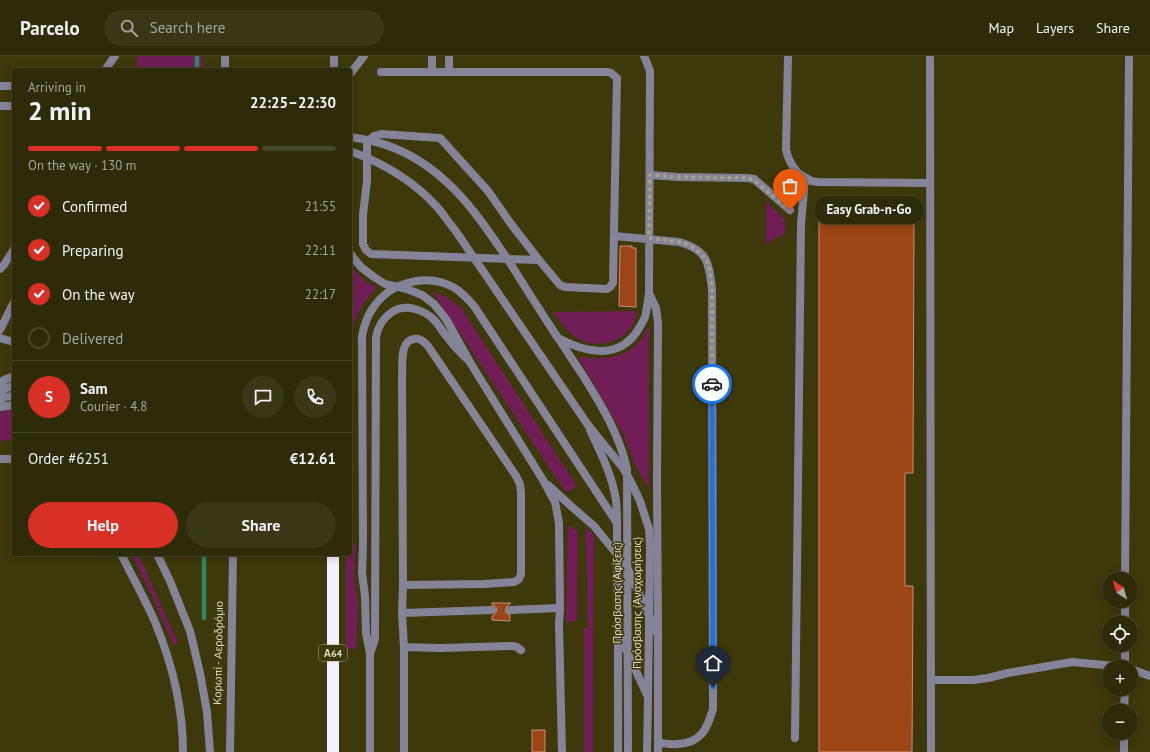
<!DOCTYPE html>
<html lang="en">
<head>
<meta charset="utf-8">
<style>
  :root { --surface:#2e2b08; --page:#3a3716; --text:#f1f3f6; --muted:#a7a79c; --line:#494729; --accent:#d93025 }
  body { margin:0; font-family:"PT Sans",sans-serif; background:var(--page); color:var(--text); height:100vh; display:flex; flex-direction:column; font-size:15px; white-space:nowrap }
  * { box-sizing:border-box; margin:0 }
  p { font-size:13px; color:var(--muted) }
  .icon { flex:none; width:22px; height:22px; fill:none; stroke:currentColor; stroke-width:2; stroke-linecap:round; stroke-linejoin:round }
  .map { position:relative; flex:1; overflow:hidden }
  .panel { position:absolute; left:12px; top:12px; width:340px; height:488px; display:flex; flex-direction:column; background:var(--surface); border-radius:4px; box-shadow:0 2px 10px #0003,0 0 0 1px var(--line) }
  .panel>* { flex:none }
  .needle { width:26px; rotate:323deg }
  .tools { position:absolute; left:1102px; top:516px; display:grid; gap:8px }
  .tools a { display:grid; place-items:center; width:36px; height:36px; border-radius:50%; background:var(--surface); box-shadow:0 2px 10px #0003,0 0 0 1px var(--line); font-size:20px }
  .pin { position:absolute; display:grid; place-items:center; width:34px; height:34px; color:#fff; margin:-41px -17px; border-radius:50% 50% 50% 0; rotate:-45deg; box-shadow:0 0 4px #0007 }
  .pin .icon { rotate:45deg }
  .courier { position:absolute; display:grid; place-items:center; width:40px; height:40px; margin:-20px; border:3px solid #1a73e8; border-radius:50%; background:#fff; color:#222; box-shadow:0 1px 5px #0007 }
  .bubble { position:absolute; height:28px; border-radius:14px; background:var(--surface); box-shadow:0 2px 10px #0003,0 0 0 1px var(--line); font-size:13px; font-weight:700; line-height:28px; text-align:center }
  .headline em { font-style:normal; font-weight:700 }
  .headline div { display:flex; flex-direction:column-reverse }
  .headline { display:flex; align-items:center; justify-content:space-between; height:68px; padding:0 16px }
  h1 { font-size:26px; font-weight:700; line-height:30px }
  .bar { display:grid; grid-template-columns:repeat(4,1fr); gap:6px 4px; align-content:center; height:48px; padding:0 16px }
  .bar i { height:5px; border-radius:3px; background:var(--line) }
  .bar .current { background:var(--accent) }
  .bar p { grid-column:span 4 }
  .line { display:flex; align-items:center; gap:10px; padding:0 16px; border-top:1px solid var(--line) }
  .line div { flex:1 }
  .round { display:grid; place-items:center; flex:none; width:42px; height:42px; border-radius:21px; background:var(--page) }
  ol { padding:0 16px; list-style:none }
  li { display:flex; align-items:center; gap:12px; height:44px }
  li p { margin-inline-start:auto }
  li .icon { padding:4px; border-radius:50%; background:var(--accent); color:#fff; stroke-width:4 }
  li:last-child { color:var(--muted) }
  li i { width:22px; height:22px; border:2px solid var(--line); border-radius:50% }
  .action { display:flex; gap:8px; margin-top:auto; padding:8px 16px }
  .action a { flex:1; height:46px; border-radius:24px; background:var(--accent); color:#fff; font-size:16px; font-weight:700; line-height:46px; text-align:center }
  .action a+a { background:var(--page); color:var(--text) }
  header { display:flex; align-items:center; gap:24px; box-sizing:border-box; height:56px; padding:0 20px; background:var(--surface); border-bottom:1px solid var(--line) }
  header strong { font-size:19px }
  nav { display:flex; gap:22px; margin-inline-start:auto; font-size:14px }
  .search { width:280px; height:36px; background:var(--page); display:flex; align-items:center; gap:10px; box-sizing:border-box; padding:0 14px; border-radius:22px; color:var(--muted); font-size:15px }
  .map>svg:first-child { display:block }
</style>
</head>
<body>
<header>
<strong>Parcelo</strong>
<div class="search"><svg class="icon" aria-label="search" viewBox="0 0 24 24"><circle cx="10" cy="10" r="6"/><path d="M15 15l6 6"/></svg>Search here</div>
<nav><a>Map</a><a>Layers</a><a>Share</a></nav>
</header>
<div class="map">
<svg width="1150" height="696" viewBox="0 0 1150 696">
  <rect width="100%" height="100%" fill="#3e390a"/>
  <path fill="#721e56" d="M137 0H202L203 14H137Z
    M766 145 785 164V177L766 188Z
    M350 209 366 226 377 232C363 244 357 258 352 276V488H356L354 521 358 548 356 593 346 592V498H350Z
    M433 237C444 238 452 245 461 252L577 430 568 436 565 435Z
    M637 255C636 260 634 266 632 270 620 289 591 293 574 280 565 273 560 264 553 256Z
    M649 270V433L635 408 623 378 578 301C599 304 627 303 641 284 644 280 646 274 649 270Z
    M8 353 14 354V384L0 385V357Z
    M568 469 578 476 577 565 566 566Z
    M586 472 594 479 593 696H584V572H588Z
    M131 498H138L178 587 173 589 153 542Z"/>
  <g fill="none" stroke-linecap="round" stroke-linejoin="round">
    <path stroke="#308765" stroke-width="4.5" d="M197 14V0
      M204 498V562"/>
  </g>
  <path fill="#9d4517" stroke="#c1927e" d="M819 161 914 162 913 417H905V530H913L912 696H819Z
    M620 190H632V192H636V251L619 250Z
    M492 547H511L510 548 507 550 505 554 506 557 510 559V565L492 564V560L495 558 497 554 496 551 492 549Z
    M532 674H545V696H532Z"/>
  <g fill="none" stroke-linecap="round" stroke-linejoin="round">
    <path stroke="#848498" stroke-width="8" d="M432 0V16
      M788 0 786 93 788 101 792 109 798 117 811 125 818 126 930 127
      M930 0 931 696
      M110 14 107 11 115 0
      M381 16H608L611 17 617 22 613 227 610 231 607 233 565 231 560 229 539 204 511 168 488 135 440 82 381 78 374 80 367 86V125L363 159V188L366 194 371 198 539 204
      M449 16V0
      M0 30H14
      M0 50H14
      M650 119 678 121 747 122 754 123 790 154
      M614 180 679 186C708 194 709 207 712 233L713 653C707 673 701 687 678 688 672 689 665 687 659 687
      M0 213 4 209 14 193
      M0 274 14 246
      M0 282 14 286
      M0 327 4 324 14 320
      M0 336 6 332 14 330
      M0 344 5 341 14 340
      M0 351 14 349
      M0 403H14
      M363 488 362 517 365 540 366 577 370 598V696
      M121 498C132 520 145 543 155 566 172 607 183 652 183 696
      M1125 523 1129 0
      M403 529 484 528 514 526 519 523 521 518V437L520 428 516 420 428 290C424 286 421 282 414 283 399 285 403 310 402 322L403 529 402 557 404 591
      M510 554 560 552
      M402 557 492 554
      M1125 567V545
      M658 579V696
      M370 598 375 583 376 281C378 270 383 262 392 256 406 247 425 254 435 265 440 270 443 277 448 282 453 290 460 296 467 303
      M1125 611V589
      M1131 613 1150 620
      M931 624H973L988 622 1008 617 1072 606 1127 611
      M1124 655 1125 633
      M795 682 801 169 805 122
      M404 696V591L440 592 512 590 517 591 521 594
      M647 696 648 641
      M1124 696V677"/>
    <path stroke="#848498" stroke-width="8" d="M644 0 647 7 650 15 649 237 656 252 658 267 657 423 658 579
      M350 18 364 0"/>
    <path stroke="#848498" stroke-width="8" d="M225 14V0
      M334 14V0
      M350 197 355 204 362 212 374 221 385 228 407 233 422 239 434 248 446 263 471 308 543 424 555 446 559 467 560 552 559 568 562 696
      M556 279C565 292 573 305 582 318 601 349 619 377 627 413L628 696
      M558 282C584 296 616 304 636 277 639 272 643 266 645 261 647 253 648 245 649 237
      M590 374C601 397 612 419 616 444 617 456 617 467 617 479
      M548 429 572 451 594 470 620 502 628 513 658 579
      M157 498 170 525 190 575 200 617 207 656 210 696
      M618 577V696
      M230 696 233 498"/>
    <path stroke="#f2f2fc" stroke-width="12" d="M333 498V696"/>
    <path stroke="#848498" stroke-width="8" d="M588 369 623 412 632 428 640 445 649 473 650 491 648 641
      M363 488 362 280C364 270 367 260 373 252 390 226 426 217 453 231 462 236 468 243 474 250L617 467"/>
    <path stroke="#848498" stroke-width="8" d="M350 81C365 83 380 86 394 92 449 114 481 163 512 210 526 233 541 256 556 279
      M350 95C383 107 414 125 438 152 444 159 449 167 455 174L588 369
      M617 479 618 576 648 641"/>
  </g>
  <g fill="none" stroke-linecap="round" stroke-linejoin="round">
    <path stroke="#a6a484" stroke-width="4" stroke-dasharray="0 7.2" d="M712 328V233L709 209 705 202 698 195 690 189 679 186 649 182 650 119 678 121 747 122 754 124 790 154"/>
    <path stroke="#1a73e8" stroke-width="5" d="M712 328 713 631"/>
  </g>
  <g text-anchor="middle" stroke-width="3" stroke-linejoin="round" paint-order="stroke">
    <rect fill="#3e390a" stroke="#aeac8d" stroke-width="1" x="319" y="589" width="28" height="16" rx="3"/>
    <g font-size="10" font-weight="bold" fill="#deddc5">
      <text x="333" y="601">Α64</text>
    </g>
    <g font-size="11" fill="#deddc5" stroke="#3e390a">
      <text transform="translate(617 537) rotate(-90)" y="4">Πρόσβασης (Αφίξεις)</text>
      <text transform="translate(637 547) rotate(-90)" y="4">Πρόσβασης (Αναχωρήσεις)</text>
      <text transform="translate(218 597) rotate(-89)" y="4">Κορωπί - Αεροδρόμιο</text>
    </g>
  </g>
</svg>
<div class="tools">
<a><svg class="needle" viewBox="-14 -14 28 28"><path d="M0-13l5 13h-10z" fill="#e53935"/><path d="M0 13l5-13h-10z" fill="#a7a79c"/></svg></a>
<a><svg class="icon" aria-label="locate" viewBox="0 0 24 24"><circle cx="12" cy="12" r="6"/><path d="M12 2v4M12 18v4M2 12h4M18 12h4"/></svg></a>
<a>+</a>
<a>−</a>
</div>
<div class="pin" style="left:790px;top:154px;background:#ea580c"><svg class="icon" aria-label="bag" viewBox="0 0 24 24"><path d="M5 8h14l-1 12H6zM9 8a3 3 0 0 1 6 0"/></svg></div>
<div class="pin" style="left:713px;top:631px;background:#1f2937"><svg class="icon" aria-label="home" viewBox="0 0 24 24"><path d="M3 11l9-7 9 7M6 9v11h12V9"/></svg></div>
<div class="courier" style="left:712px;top:328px"><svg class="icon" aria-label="car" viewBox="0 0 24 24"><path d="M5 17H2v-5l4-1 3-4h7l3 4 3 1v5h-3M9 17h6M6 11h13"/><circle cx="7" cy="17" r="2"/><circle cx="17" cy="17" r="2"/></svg></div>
<div class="bubble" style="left:814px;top:140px;width:110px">Easy Grab-n-Go</div>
<section class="panel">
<div class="headline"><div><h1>2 min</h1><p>Arriving in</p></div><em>22:25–22:30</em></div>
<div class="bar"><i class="current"></i><i class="current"></i><i class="current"></i><i></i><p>On the way · 130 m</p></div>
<ol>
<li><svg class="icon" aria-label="check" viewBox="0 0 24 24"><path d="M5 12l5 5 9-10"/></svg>Confirmed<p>21:55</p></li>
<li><svg class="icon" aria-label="check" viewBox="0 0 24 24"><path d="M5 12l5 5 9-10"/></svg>Preparing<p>22:11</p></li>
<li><svg class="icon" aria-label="check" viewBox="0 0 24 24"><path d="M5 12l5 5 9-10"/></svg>On the way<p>22:17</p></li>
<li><i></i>Delivered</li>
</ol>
<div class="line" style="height:72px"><b class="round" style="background:var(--accent);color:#fff">S</b><div><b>Sam</b><p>Courier · 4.8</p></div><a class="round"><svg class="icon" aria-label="chat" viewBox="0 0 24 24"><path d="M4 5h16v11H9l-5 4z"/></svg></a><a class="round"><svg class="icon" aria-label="phone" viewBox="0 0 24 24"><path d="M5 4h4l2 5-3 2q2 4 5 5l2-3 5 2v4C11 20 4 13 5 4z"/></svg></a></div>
<div class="line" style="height:52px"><div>Order #6251</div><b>€12.61</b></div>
<div class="action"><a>Help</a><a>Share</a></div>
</section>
</div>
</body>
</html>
